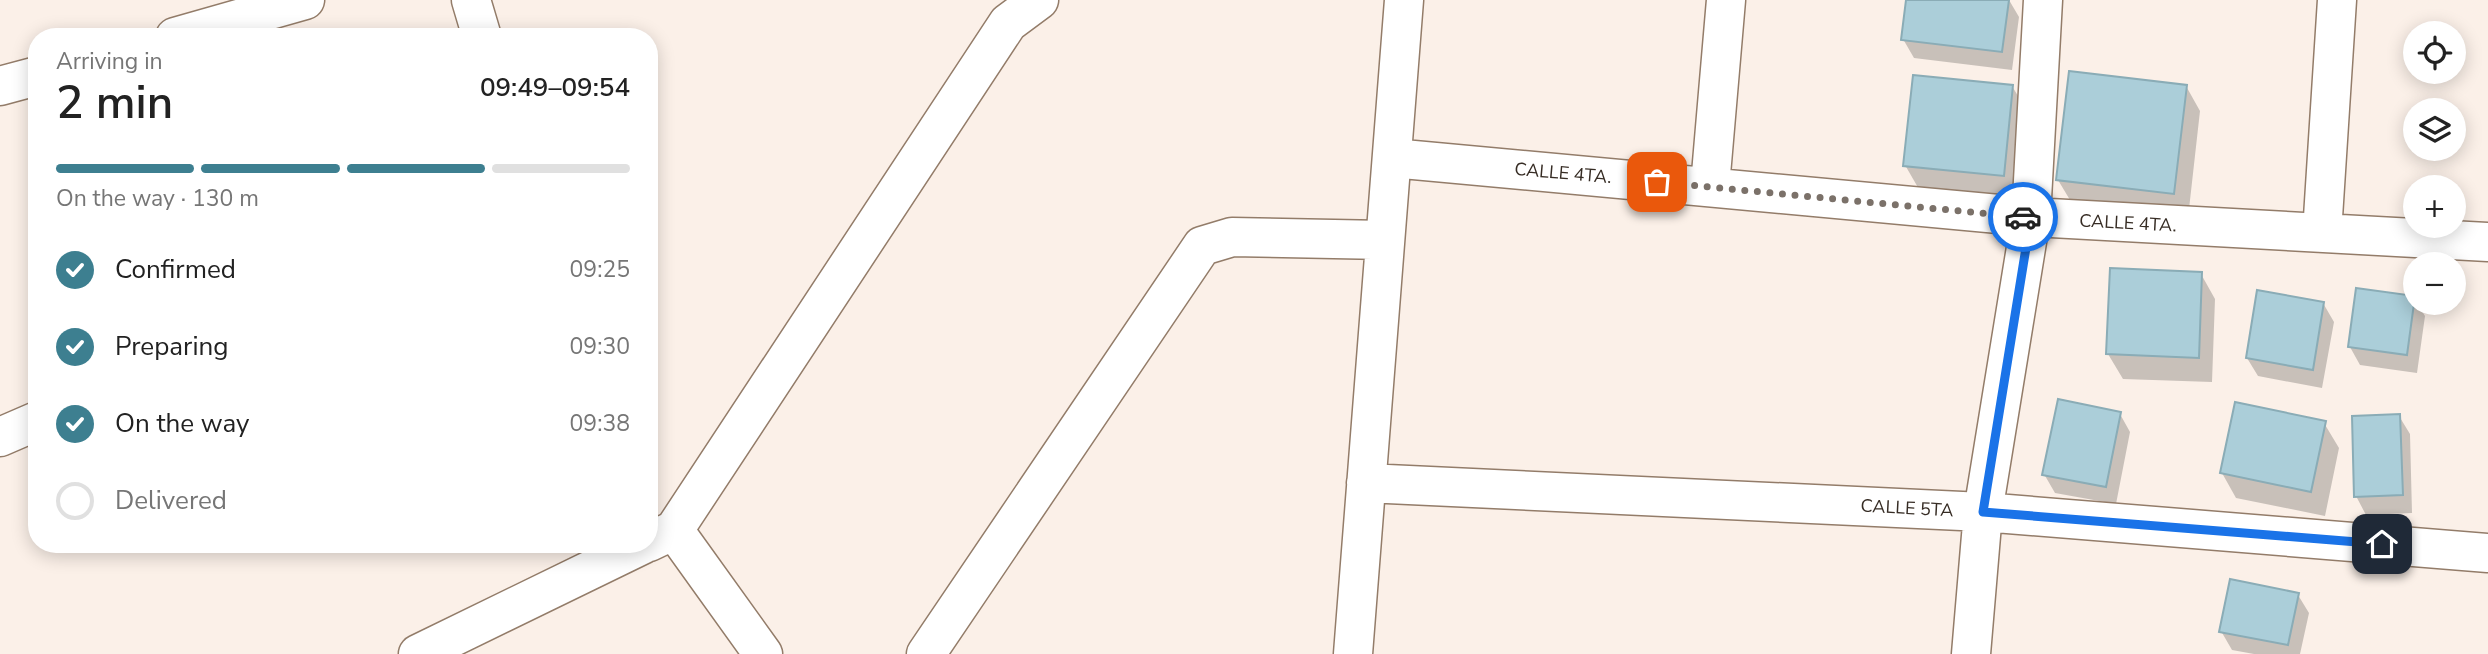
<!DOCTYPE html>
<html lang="en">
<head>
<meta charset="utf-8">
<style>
  :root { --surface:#fff; --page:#f6f6f6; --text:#222; --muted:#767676; --line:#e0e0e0; --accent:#3d7f90 }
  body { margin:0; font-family:"Nunito Sans",sans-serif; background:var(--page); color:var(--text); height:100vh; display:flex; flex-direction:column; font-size:26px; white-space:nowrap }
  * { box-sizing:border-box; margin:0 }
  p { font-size:23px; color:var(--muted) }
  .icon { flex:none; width:38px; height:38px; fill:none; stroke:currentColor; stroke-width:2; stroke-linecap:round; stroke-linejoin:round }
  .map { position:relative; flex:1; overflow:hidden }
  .side { position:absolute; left:28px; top:28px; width:630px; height:525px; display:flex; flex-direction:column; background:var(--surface); border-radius:28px; box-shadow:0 4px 18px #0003 }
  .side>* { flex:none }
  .controls { position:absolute; left:2403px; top:21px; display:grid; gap:14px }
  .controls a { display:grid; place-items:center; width:63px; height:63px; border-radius:50%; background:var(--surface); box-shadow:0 4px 18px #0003; font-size:35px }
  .pin { position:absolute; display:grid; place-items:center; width:60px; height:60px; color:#fff; margin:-30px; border-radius:14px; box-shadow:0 4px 10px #0006 }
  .courier { position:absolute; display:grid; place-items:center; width:70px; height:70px; margin:-35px; border:5px solid #1a73e8; border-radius:50%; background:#fff; color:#222; box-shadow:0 2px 9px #0007 }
  .headline em { font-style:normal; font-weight:600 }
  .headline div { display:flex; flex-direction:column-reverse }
  .headline { display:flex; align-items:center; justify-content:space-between; height:119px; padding:0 28px }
  h1 { font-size:46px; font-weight:600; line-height:52px }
  .bar { display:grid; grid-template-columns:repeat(4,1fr); gap:10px 7px; align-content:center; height:84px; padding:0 28px }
  .bar i { height:9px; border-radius:5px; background:var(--line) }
  .bar .active { background:var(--accent) }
  .bar p { grid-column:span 4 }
  ol { padding:0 28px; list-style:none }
  li { display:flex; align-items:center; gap:21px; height:77px }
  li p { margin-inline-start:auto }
  li .icon { padding:7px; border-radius:50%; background:var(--accent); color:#fff; stroke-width:4 }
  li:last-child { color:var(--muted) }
  li i { width:38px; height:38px; border:4px solid var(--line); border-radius:50% }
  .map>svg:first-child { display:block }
</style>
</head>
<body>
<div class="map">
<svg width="2488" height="654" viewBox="0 0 2488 654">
  <rect width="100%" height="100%" fill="#fbf0e8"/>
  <path fill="#0003" d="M1908 0H2009L2019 17 2012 70 1914 58 1903 39Z
    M2012 86 2027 111 2018 201 1920 191 1905 165Z
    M2186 86 2200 111 2188 218 2073 205 2058 180Z
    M2201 274 2215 299 2212 382 2123 379 2108 354Z
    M2415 298V303H2417L2425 316 2417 373 2360 365 2350 347Z
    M2323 303 2334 322 2322 388 2258 376 2247 358Z
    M2120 414 2130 432 2116 504 2055 493 2044 474Z
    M2399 416 2410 434 2412 513 2366 515 2356 496Z
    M2324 423 2339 448 2325 516 2236 498 2222 473Z
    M2298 595 2309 613 2300 654H2254L2232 650 2221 631Z"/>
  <path fill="#abced9" stroke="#8aacb6" stroke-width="2" d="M1906 0H2009L2002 52 1901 40Z
    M2069 71 2187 85 2174 194 2056 180Z
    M1913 75 2013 85 2004 176 1903 166Z
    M2110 268 2202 272 2199 358 2106 354Z
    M2356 288 2415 296 2407 355 2348 347Z
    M2257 290 2324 302 2313 370 2246 358Z
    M2058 399 2121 412 2106 487 2042 475Z
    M2235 402 2326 421 2311 492 2220 473Z
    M2400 414 2403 495 2354 497 2352 416Z
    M2230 579 2299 593 2288 645 2219 632Z"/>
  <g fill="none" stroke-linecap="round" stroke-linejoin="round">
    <g stroke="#937c69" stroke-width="41">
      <path id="minor" d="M471 0 482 37
        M175 37 305 0
        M0 86 37 76
        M1392 158 2031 217 2488 242
        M1710 186 1726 0
        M2322 233 2337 0
        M0 437 37 421
        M1366 483 1983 512 2488 553
        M674 530 763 654
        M649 542 674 530 1008 23 1039 0
        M418 654 644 544
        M926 654 1202 246 1232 237 1385 240
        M1353 654 1404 0
        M1971 654 1983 512 2031 217 2043 0"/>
    </g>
    <use href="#minor" stroke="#fff" stroke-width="38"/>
  </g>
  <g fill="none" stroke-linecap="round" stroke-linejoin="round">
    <path stroke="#7b7169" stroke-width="7" stroke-dasharray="0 12.6" d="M1657 182 2023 217"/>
    <path stroke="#1a73e8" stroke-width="9" d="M2023 217H2031L1983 512 2382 544"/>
  </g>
  <g text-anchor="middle" stroke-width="5" stroke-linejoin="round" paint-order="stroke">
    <g font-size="18" fill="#362c24" stroke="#fff">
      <text transform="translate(1563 173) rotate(5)" y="6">CALLE 4TA.</text>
      <text transform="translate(2128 223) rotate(3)" y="6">CALLE 4TA.</text>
      <text transform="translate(1907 508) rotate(3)" y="6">CALLE 5TA</text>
    </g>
  </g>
</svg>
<div class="controls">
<a><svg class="icon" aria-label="locate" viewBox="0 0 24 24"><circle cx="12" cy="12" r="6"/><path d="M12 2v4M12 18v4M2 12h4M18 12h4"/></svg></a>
<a><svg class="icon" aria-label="layers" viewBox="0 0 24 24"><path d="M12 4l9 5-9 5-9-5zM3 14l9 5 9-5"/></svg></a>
<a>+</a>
<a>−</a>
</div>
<div class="pin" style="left:1657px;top:182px;background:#ea580c"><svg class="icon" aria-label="bag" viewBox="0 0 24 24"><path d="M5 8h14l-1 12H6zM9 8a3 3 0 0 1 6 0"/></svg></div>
<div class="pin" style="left:2382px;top:544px;background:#1f2937"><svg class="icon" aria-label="home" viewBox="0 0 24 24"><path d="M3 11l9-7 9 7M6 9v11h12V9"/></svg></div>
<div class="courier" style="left:2023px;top:217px"><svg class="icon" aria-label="car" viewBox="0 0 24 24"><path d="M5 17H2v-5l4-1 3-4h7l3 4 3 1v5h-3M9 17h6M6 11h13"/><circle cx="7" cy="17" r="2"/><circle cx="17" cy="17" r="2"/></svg></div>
<section class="side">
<div class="headline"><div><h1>2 min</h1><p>Arriving in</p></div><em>09:49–09:54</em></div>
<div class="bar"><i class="active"></i><i class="active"></i><i class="active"></i><i></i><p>On the way · 130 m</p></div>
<ol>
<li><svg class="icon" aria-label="check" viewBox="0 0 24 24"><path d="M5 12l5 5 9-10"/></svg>Confirmed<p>09:25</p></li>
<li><svg class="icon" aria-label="check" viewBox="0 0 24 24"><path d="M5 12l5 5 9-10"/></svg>Preparing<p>09:30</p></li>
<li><svg class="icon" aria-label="check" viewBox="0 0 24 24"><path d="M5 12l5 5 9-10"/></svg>On the way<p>09:38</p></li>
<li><i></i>Delivered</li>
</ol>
</section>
</div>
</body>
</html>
